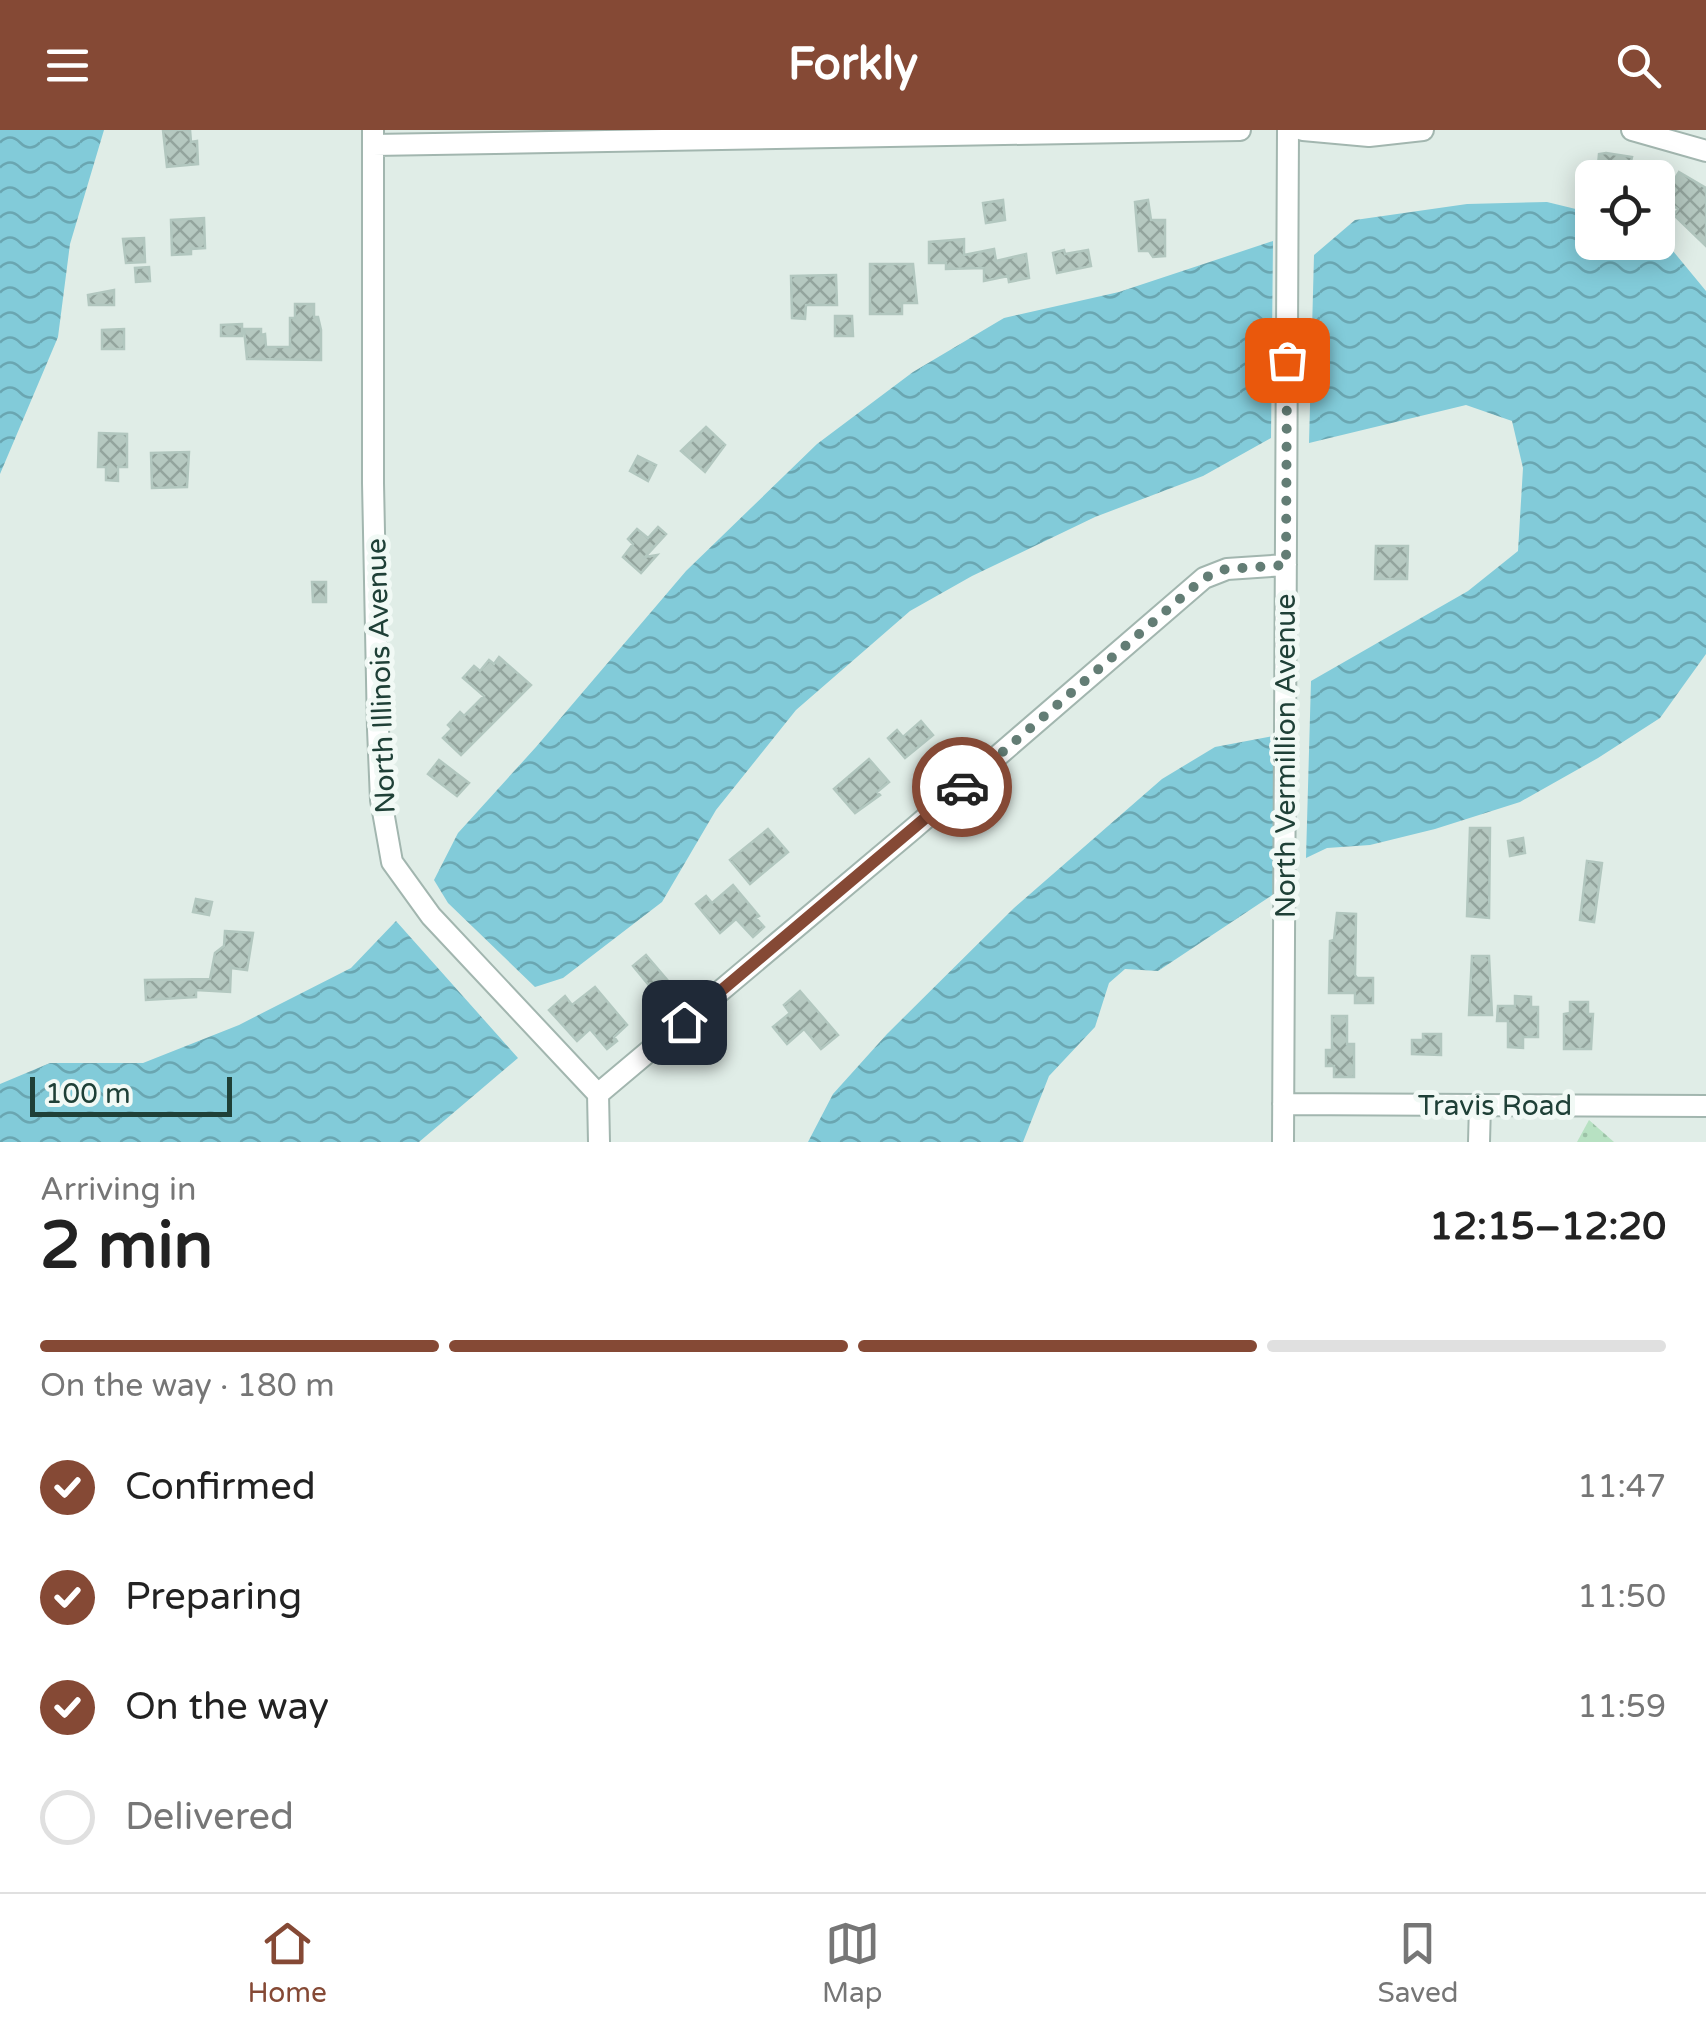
<!DOCTYPE html>
<html lang="en">
<head>
<meta charset="utf-8">
<style>
  :root { --surface:#fff; --page:#f6f6f6; --text:#222; --muted:#767676; --line:#e0e0e0; --accent:#854935 }
  body { margin:0; font-family:"Varela Round",sans-serif; background:var(--page); color:var(--text); height:100vh; display:flex; flex-direction:column; font-size:38px; white-space:nowrap }
  * { box-sizing:border-box; margin:0 }
  p { font-size:32px; color:var(--muted) }
  .icon { flex:none; width:55px; height:55px; fill:none; stroke:currentColor; stroke-width:2; stroke-linecap:round; stroke-linejoin:round }
  .map { position:relative; height:1012px; overflow:hidden }
  .sheet { display:flex; flex-direction:column; background:var(--surface); flex:1 }
  .sheet>* { flex:none }
  .buttons { position:absolute; left:1575px; top:30px; display:grid; gap:20px }
  .buttons a { display:grid; place-items:center; width:100px; height:100px; border-radius:15px; background:var(--surface); box-shadow:0 5px 25px #0003; font-size:50px }
  .scale { position:absolute; left:30px; bottom:25px; width:202px; box-sizing:border-box; padding-left:10px; border:5px solid #1f4037; border-top:0; font-size:28px; line-height:35px; white-space:nowrap; color:#1f4037; -webkit-text-stroke:8px #f1f9f5; paint-order:stroke }
  .pin { position:absolute; display:grid; place-items:center; width:85px; height:85px; color:#fff; margin:-42px; border-radius:20px; box-shadow:0 5px 15px #0006 }
  .courier { position:absolute; display:grid; place-items:center; width:100px; height:100px; margin:-50px; border:8px solid #854935; border-radius:50%; background:#fff; color:#222; box-shadow:0 2px 12px #0007 }
  .headline em { font-style:normal; font-weight:700 }
  .headline div { display:flex; flex-direction:column-reverse }
  .headline { display:flex; align-items:center; justify-content:space-between; height:170px; padding:0 40px }
  h1 { font-size:65px; font-weight:700; line-height:75px }
  .bar { display:grid; grid-template-columns:repeat(4,1fr); gap:15px 10px; align-content:center; height:120px; padding:0 40px }
  .bar i { height:12px; border-radius:8px; background:var(--line) }
  .bar .selected { background:var(--accent) }
  .bar p { grid-column:span 4 }
  ol { padding:0 40px; list-style:none }
  li { display:flex; align-items:center; gap:30px; height:110px }
  li p { margin-inline-start:auto }
  li .icon { padding:10px; border-radius:50%; background:var(--accent); color:#fff; stroke-width:4 }
  li:last-child { color:var(--muted) }
  li i { width:55px; height:55px; border:5px solid var(--line); border-radius:50% }
  header { display:flex; justify-content:space-between; align-items:center; height:130px; padding:0 40px; background:var(--accent); color:#fff; font-size:45px; font-weight:700 }
  .dock { display:flex; justify-content:space-around; align-items:center; height:140px; border-top:2px solid var(--line); background:var(--surface); font-size:28px; color:var(--muted) }
  .dock a { display:grid; justify-items:center; gap:5px }
  .dock .selected { color:var(--accent) }
  .map>svg:first-child { display:block }
</style>
</head>
<body>
<header><svg class="icon" aria-label="menu" viewBox="0 0 24 24"><path d="M4 6h16M4 12h16M4 18h16"/></svg>Forkly<svg class="icon" aria-label="search" viewBox="0 0 24 24"><circle cx="10" cy="10" r="6"/><path d="M15 15l6 6"/></svg></header>
<div class="map">
<svg width="1706" height="1012" viewBox="0 0 1706 1012">
  <defs>
    <pattern id="grass-dots" width="8" height="8" patternUnits="userSpaceOnUse" patternTransform="scale(2.5)"><rect width="8" height="8" fill="#b7e1c2"/><path d="M2 2h.1M6 6h.1" fill="none" stroke="#9dc2a7" stroke-width="1.8" stroke-linecap="round"/></pattern>
    <pattern id="water-waves" width="16" height="10" patternUnits="userSpaceOnUse" patternTransform="scale(2.5)"><rect width="16" height="10" fill="#82cbd9"/><path d="M0 5q4-4 8 0t8 0" fill="none" stroke="#6aa6b1"/></pattern>
    <pattern id="building-cross-hatch" width="8" height="8" patternUnits="userSpaceOnUse" patternTransform="scale(2.5)"><rect width="8" height="8" fill="#b5c8c0"/><path d="M0 0l8 8M0 8l8-8" fill="none" stroke="#93a49d"/></pattern>
  </defs>
  <rect width="100%" height="100%" fill="#e0ede7"/>
  <path fill="url(#grass-dots)" d="M1589 990 1614 1012H1577Z"/>
  <path fill="url(#water-waves)" d="M0 0H104L70 114 58 207 0 344Z
    M1547 72 1592 83V112H1658V110L1673 121 1706 161V524L1660 588 1598 628 1520 672 1435 699 1370 715 1327 718 1306 728 1311 551 1468 461 1518 421 1523 338 1512 291 1466 275 1309 313 1314 125 1355 90 1467 74Z
    M1273 111 1271 308 1203 346 1095 387 972 446 910 481 796 580 716 680 662 772 563 848 535 857 448 773 434 750 458 703 536 617 686 441 817 314 913 242 1004 188 1119 162Z
    M1274 606 1277 762 1158 841 1125 839 1109 853 1095 897 1049 946 1023 1012H808L833 964 887 904 1014 778 1162 649 1215 617Z
    M396 791 518 928 419 1012H0V954L50 933H143L239 895 351 838Z"/>
  <path fill="url(#building-cross-hatch)" stroke="#b2c7bf" stroke-width="2.5" d="M163 0H190L191 12 197 11 198 34 167 37Z
    M1606 23 1632 27 1627 48H1597L1599 24Z
    M1679 42 1706 58V116L1674 85 1678 79 1663 68Z
    M1003 70 1005 90 986 93 983 73Z
    M1148 70 1151 90H1165V126L1153 127 1149 121H1139L1135 72Z
    M204 88 205 118 191 119V124L172 125 171 90Z
    M144 108 145 132 126 133 123 109Z
    M964 109V125L994 119 996 131 1026 124 1029 148 1009 152 1008 146 984 151V138L946 139V133H929V112Z
    M1064 120 1065 124 1088 120 1091 136 1057 143 1053 123Z
    M870 134H913L917 173H902V184H870Z
    M149 137 150 151 136 152 135 138Z
    M836 145 837 175H806L805 189 792 188 791 146Z
    M114 160V175H89L88 165Z
    M295 174H314V187H318L321 200V230L247 229 244 199H261V205L265 204 266 217H290V188H295Z
    M835 186H852L853 206H835Z
    M242 194V206H221V195Z
    M124 199V219H102V200Z
    M706 297 725 315 705 342 681 321Z
    M99 303 127 304V337H118V351L106 350V337H98Z
    M189 322 187 357 152 358 151 323Z
    M638 326 656 335 648 351 630 341Z
    M658 397 666 404 645 427 657 425 641 443 623 427 633 414 628 409 637 399 648 408Z
    M1376 416H1408L1407 449H1375Z
    M312 452H326V472H313Z
    M499 527 531 555 461 625 443 608 452 599 448 595 460 582 464 586 484 566 463 548 474 536 480 541 489 530 494 534Z
    M921 591 933 605 905 628 888 608 897 600 903 607Z
    M869 629 889 652 877 662 880 665 855 683 834 659Z
    M439 630 469 653 457 666 428 644Z
    M1470 698H1490L1489 788 1467 786Z
    M768 699 788 722 750 754 730 730Z
    M1523 708 1525 723 1510 726 1508 711Z
    M1587 731 1602 733 1594 792 1580 790Z
    M733 755 759 786 756 788 764 797 753 807 736 789 720 803 696 774 706 766 712 773Z
    M196 769 212 772 209 785 193 782Z
    M1337 783 1356 784 1355 845 1357 848H1373V873H1355V863H1329L1330 811 1334 810Z
    M225 801 253 803 247 840 231 838 230 862 196 860V867L146 870 145 850 210 849 215 823 224 816Z
    M646 825 675 859 661 870 633 836Z
    M1472 826H1489L1492 885H1469Z
    M595 857 627 895 614 907 617 911 607 919 590 899 577 911 549 880 565 866 572 875Z
    M800 861 838 905 821 919 804 899 787 914 773 897 790 883 784 875Z
    M1515 866 1531 867V877H1538V907H1523V918L1508 917V891H1497L1498 876H1515Z
    M1570 872H1588V884H1593L1591 919H1564V884L1570 883Z
    M1332 886H1347V914H1354V947H1334V936H1326V920H1332Z
    M1423 904H1441V925L1412 924V910H1423Z"/>
  <g fill="none" stroke-linecap="round" stroke-linejoin="round">
    <g stroke="#a2b6af" stroke-width="24">
      <path id="minor" d="M373 0V353L378 599 381 670 392 732 431 786 598 964 599 1012
        M1303 0 1369 6 1423 0
        M1632 0 1706 21
        M373 15 1240 0
        M598 964 913 699 1204 448 1227 439 1286 435
        M1283 974 1706 976
        M1283 1012 1288 0
        M1479 1012 1480 975"/>
    </g>
    <use href="#minor" stroke="#fff" stroke-width="20"/>
  </g>
  <g fill="none" stroke-linecap="round" stroke-linejoin="round">
    <path stroke="#637d75" stroke-width="10" stroke-dasharray="0 18" d="M962 657 1204 448 1226 439 1286 435 1287 230"/>
    <path stroke="#854935" stroke-width="12" d="M684 892 962 657"/>
  </g>
  <g text-anchor="middle" stroke-width="10" stroke-linejoin="round" paint-order="stroke">
    <g font-size="28" fill="#1f4037" stroke="#f1f9f5">
      <text transform="translate(380 546) rotate(-92)" y="10">North Illinois Avenue</text>
      <text transform="translate(1285 626) rotate(-90)" y="10">North Vermillion Avenue</text>
      <text x="1495" y="985">Travis Road</text>
    </g>
  </g>
</svg>
<div class="buttons">
<a><svg class="icon" aria-label="locate" viewBox="0 0 24 24"><circle cx="12" cy="12" r="6"/><path d="M12 2v4M12 18v4M2 12h4M18 12h4"/></svg></a>
</div>
<div class="scale">100 m</div>
<div class="pin" style="left:1287px;top:230px;background:#ea580c"><svg class="icon" aria-label="bag" viewBox="0 0 24 24"><path d="M5 8h14l-1 12H6zM9 8a3 3 0 0 1 6 0"/></svg></div>
<div class="pin" style="left:684px;top:892px;background:#1f2937"><svg class="icon" aria-label="home" viewBox="0 0 24 24"><path d="M3 11l9-7 9 7M6 9v11h12V9"/></svg></div>
<div class="courier" style="left:962px;top:657px"><svg class="icon" aria-label="car" viewBox="0 0 24 24"><path d="M5 17H2v-5l4-1 3-4h7l3 4 3 1v5h-3M9 17h6M6 11h13"/><circle cx="7" cy="17" r="2"/><circle cx="17" cy="17" r="2"/></svg></div>
</div>
<section class="sheet">
<div class="headline"><div><h1>2 min</h1><p>Arriving in</p></div><em>12:15–12:20</em></div>
<div class="bar"><i class="selected"></i><i class="selected"></i><i class="selected"></i><i></i><p>On the way · 180 m</p></div>
<ol>
<li><svg class="icon" aria-label="check" viewBox="0 0 24 24"><path d="M5 12l5 5 9-10"/></svg>Confirmed<p>11:47</p></li>
<li><svg class="icon" aria-label="check" viewBox="0 0 24 24"><path d="M5 12l5 5 9-10"/></svg>Preparing<p>11:50</p></li>
<li><svg class="icon" aria-label="check" viewBox="0 0 24 24"><path d="M5 12l5 5 9-10"/></svg>On the way<p>11:59</p></li>
<li><i></i>Delivered</li>
</ol>
</section>
<nav class="dock">
<a class="selected"><svg class="icon" aria-label="home" viewBox="0 0 24 24"><path d="M3 11l9-7 9 7M6 9v11h12V9"/></svg>Home</a>
<a><svg class="icon" aria-label="map" viewBox="0 0 24 24"><path d="M3 6l6-2 6 2 6-2v14l-6 2-6-2-6 2zM9 4v14M15 6v14"/></svg>Map</a>
<a><svg class="icon" aria-label="saved" viewBox="0 0 24 24"><path d="M7 4h10v16l-5-4-5 4z"/></svg>Saved</a>
</nav>
</body>
</html>
